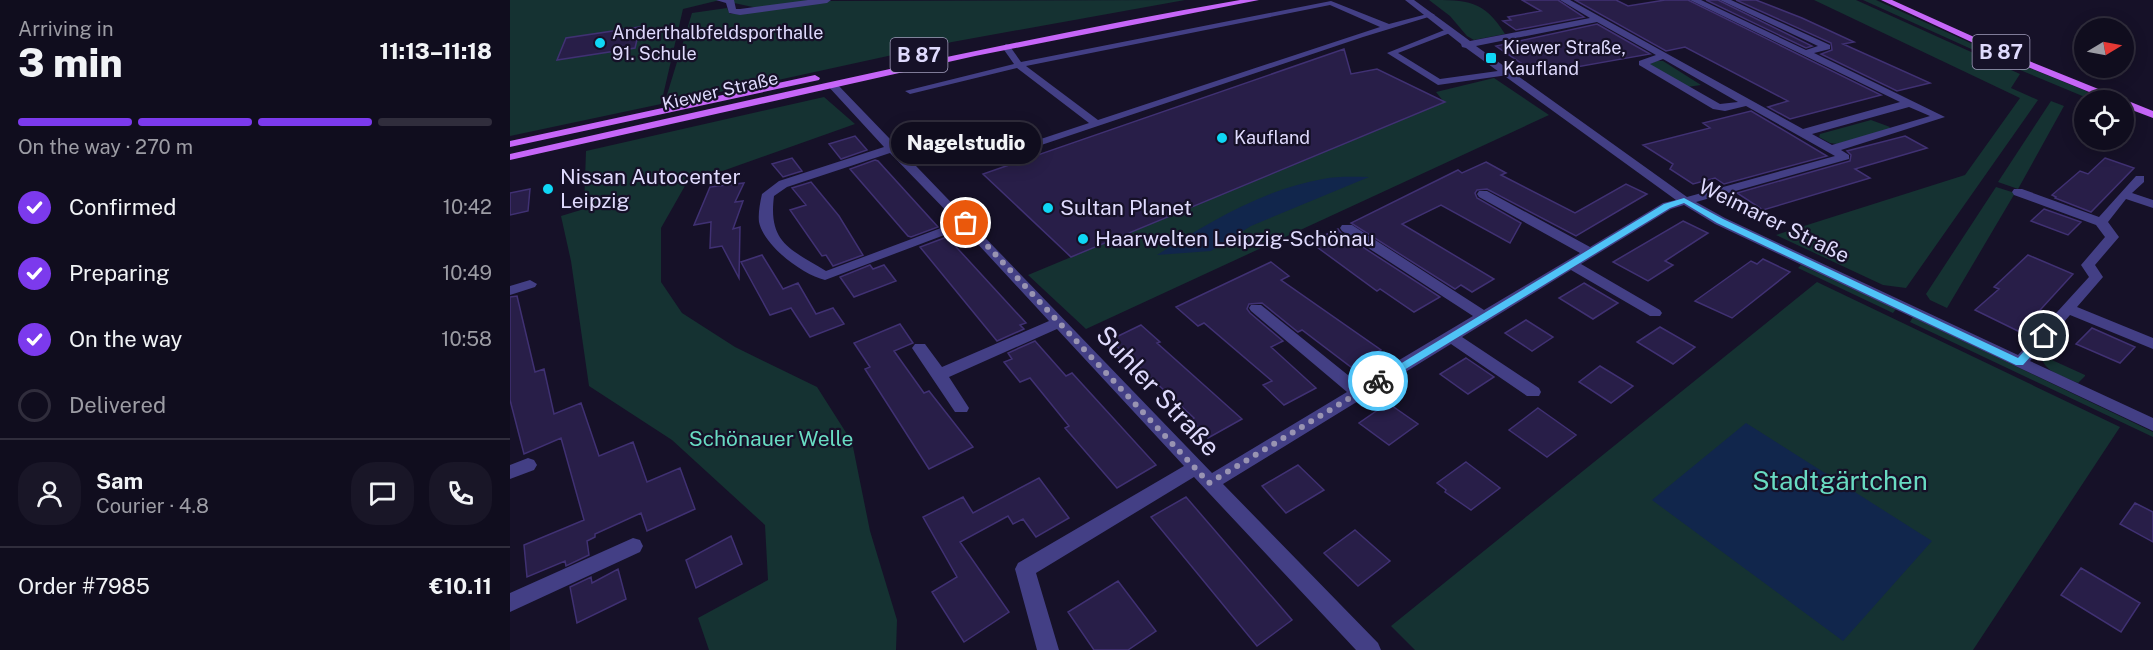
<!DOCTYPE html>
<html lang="en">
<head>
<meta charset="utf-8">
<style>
  :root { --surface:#100d1e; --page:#191627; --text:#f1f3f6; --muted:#9c9ca4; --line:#302d3c; --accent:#7c3aed }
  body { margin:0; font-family:"Public Sans",sans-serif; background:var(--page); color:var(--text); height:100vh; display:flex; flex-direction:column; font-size:22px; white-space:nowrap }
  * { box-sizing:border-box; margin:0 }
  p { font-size:20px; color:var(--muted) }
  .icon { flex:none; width:33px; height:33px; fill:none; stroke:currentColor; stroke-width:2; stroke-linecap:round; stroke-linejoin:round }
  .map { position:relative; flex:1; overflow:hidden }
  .drawer { display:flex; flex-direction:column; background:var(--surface); width:510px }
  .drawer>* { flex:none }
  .needle { width:39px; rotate:80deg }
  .controls { position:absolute; left:1564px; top:18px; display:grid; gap:12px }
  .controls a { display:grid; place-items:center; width:60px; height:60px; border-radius:50%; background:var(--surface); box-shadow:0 3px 15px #0003,0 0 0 2px var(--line); font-size:30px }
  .pin { position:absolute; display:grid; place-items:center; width:51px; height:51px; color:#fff; margin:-26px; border:3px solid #fff; border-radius:50%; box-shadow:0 2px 6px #0007 }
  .courier { position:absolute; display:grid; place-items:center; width:60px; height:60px; margin:-30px; border:4px solid #4fc3f7; border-radius:50%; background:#fff; color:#222; box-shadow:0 2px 8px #0007 }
  .bubble { position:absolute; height:42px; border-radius:21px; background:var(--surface); box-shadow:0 3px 15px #0003,0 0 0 2px var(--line); font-size:20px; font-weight:800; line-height:42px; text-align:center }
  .overview em { font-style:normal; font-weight:800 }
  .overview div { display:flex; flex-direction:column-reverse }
  .overview { display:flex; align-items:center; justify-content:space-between; height:102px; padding:0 18px }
  h1 { font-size:39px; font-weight:800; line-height:45px }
  .bar { display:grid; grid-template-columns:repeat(4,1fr); gap:9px 6px; align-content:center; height:72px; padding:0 18px }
  .bar i { height:8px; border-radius:4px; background:var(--line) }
  .bar .selected { background:var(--accent) }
  .bar p { grid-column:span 4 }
  .line { display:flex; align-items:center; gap:15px; padding:0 18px; border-top:2px solid var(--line) }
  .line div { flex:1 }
  .round { display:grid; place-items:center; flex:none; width:63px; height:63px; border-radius:24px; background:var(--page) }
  ol { padding:0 18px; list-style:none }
  li { display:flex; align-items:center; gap:18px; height:66px }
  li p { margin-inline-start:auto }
  li .icon { padding:6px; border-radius:50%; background:var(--accent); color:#fff; stroke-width:4 }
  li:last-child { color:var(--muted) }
  li i { width:33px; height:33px; border:3px solid var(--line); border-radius:50% }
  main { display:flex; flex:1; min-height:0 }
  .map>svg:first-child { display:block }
</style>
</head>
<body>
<main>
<section class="drawer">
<div class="overview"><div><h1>3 min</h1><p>Arriving in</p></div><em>11:13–11:18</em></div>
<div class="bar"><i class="selected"></i><i class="selected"></i><i class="selected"></i><i></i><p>On the way · 270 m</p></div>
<ol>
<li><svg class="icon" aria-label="check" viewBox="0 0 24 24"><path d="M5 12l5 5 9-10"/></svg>Confirmed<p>10:42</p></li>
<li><svg class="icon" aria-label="check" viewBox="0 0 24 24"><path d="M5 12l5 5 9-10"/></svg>Preparing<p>10:49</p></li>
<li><svg class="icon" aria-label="check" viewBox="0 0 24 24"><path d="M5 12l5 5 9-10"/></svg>On the way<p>10:58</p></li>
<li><i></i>Delivered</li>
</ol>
<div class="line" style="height:108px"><a class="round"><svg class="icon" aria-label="person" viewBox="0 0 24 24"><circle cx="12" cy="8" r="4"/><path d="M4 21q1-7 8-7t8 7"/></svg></a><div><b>Sam</b><p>Courier · 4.8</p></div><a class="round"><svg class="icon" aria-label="chat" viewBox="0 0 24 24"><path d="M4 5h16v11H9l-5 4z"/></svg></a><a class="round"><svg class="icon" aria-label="phone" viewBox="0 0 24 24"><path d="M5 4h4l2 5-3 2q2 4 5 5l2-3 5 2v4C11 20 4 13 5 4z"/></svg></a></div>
<div class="line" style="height:78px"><div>Order #7985</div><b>€10.11</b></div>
</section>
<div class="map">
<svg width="1643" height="650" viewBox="0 0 1643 650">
  <rect width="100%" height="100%" fill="#161128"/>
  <path fill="#153232" d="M0 0H316V1L675 0 442 42 218 91 156 98 182 13 217 8 220 14 252 9 210 0 173 9 151 104 0 136Z
    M919 0C957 0 974 0 995 34L964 40 957 36 940 16Z
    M1304 0H1346L1510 74 1501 88 1528 100 1396 288 1373 285 1266 235 1455 175 1510 98Z
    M1353 0H1366L1478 51 1598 100H1582L1479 57Z
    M1147 61H1153L1191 85 1177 87 1139 64Z
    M984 78 1039 115 576 329 518 275 934 102 926 92Z
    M314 97 345 124 176 184 151 228V282L172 313 225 347 307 387 342 442 360 531 387 620 386 650H199L188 618 258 580 255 525 162 440 79 386 61 261 51 216 74 209 76 151Z
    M1541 101 1554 106 1508 189 1488 182Z
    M1361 120 1380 127 1379 129 1327 144 1320 143 1309 137 1310 134Z
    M1486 187 1505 193 1437 308 1420 300 1416 294Z
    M1291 265 1375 304 1386 309 1383 313 1288 268Z
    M1307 282 1610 427 1463 650H905L881 626Z
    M1403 317 1643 432V437L1400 322Z
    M1531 355 1575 375V376L1568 383C1553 376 1533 372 1531 355Z"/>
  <path fill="#11264c" d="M859 177 741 226 701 251 647 255C698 223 754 189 813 179 828 176 845 177 859 177Z
    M1236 423 1422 541 1333 641 1142 500Z"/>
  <path fill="#281e48" stroke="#403173" stroke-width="1.5" d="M1012 0H1048L1074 17 1006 30 993 21 1001 20 998 17 1031 11Z
    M1065 0H1106L1118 6 1155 0H1178L1371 95 1280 119 1258 107 1278 101 1175 47 1156 51Z
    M1196 0H1208L1302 46 1296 48Z
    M1226 0H1246L1292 18 1344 42 1333 44 1420 83 1387 91 1311 54 1322 50 1321 43Z
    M1087 24 1140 54 1027 74 986 46Z
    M130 27 125 48 47 60 56 38Z
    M834 49 841 74 867 69 935 102 561 257 473 174Z
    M1241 111 1317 156 1214 184 1205 178 1183 184 1160 169 1163 164 1133 145 1200 128 1193 123Z
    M345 136 357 150 331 159 319 144Z
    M1395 136 1417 148 1345 169 1360 178 1253 210 1227 193 1340 161 1341 155 1337 151Z
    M282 158 292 171 273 177 262 164Z
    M1595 158 1624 168 1581 212 1545 198 1546 197 1542 195 1570 171 1578 174Z
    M365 160 368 161 428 227 401 237 398 236 340 169Z
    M976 162 996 173 991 175 1065 213 1116 184 1137 194 1066 236 977 189 967 190 965 193 967 198 1011 223 1000 243 931 205 892 224 984 279 962 292 951 285 945 289 841 223 948 170 952 173Z
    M301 182 329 216 353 255 323 266 316 255 312 256 280 210 296 205 282 188Z
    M234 183 225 202 233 201 223 229 230 227 229 278 212 246 200 248 201 222 184 225 200 187Z
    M20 189 18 211 0 215V193Z
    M1534 209 1571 222 1558 235 1521 221Z
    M1173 221 1198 233 1155 261 1163 265 1138 281 1103 262Z
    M828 229 831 233 930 297 904 312 870 289 867 291 800 242Z
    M437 237 516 323 510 325 514 329 487 341 410 247Z
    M252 255 273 289 288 283 306 314 323 308 334 324 300 337 281 308 260 315 231 262Z
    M1518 255 1563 274 1510 332 1465 310 1489 289 1484 287Z
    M1253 259 1280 272 1222 318 1185 301 1241 261 1247 264Z
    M761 262 779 276 771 280 871 350 841 367 792 330 788 332 752 303 739 304 737 309 740 313 773 341 761 347 806 388 774 405 753 385 762 381 694 323 688 326 666 307Z
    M360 265 363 269 374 265 386 281 344 297 330 277Z
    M1074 283 1108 303 1083 319 1049 298Z
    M7 296 25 372 34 369 44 414 71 403 89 456 123 442 137 482 170 468 185 509 137 531 131 513 85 534V537L77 541 79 555 56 566 55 561 17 577 14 545 74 520 51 438 14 454 0 400V297Z
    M1016 320 1043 337 1022 351 995 333Z
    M390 324 403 343 384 351 414 393 419 391 463 447 419 469 355 369 360 367 344 343Z
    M631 325 650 342 647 343 732 419 698 438 682 420 684 418 600 340Z
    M1150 327 1185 347 1163 364 1127 342Z
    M1582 328 1625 347 1610 363 1566 344Z
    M525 341 556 376 562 373 646 465 607 488 555 428 559 426 520 378 510 382 494 362 502 359 498 353Z
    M956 358 984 377 958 394 930 374Z
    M1090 366 1123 386 1101 403 1069 382Z
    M878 403 908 424 879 445 849 423Z
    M1028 408 1066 435 1037 457 999 430Z
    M956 462 990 488 961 510 935 492 936 490 927 483Z
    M788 465 814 490 776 513 752 486Z
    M529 478 559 518 526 537 513 519 503 524 498 516 450 542 499 612 454 642 422 592 447 577 413 517 453 497 463 513Z
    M676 497 782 620 747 646 641 517Z
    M1625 503 1643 512V542L1610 524Z
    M845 530 880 561 848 586 814 553Z
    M221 536 232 564 186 588 176 560Z
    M1571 568 1630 603 1611 632 1551 595Z
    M108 569 116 599 67 623 60 587 81 577 82 583Z
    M608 581 646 631 618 650H584L558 612Z"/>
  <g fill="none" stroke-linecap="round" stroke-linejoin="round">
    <path fill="#433f85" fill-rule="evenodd" d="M821 1 879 24 921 13 925 15 853 37 478 163 473 160 474 158 579 123 507 68 400 94 395 91 504 64 492 47 496 44 499 45 511 62ZM820 5 870 27 588 120 516 66Z
      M937 29H940V33L888 53 930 79 995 70 998 71V75L928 85 877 53Z"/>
    <path fill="#433f85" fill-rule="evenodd" d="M206 0H224L226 9H230L298 0H321L317 3 230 15 219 13 216 3Z
      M895 0H904L960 41 1080 18 1050 0H1060L1293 129 1390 102 1180 0H1191L1296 50 1308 46 1210 0H1221L1320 45V49L1304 53 1435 117 1331 150 1339 155V159L1186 202 1215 218 1508 355 1579 277 1571 265 1595 237 1586 225 1504 195 1502 192 1504 189H1512L1589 217 1626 176H1634V182L1622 193 1643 200V208L1616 199 1598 222 1609 237 1585 265 1593 277 1567 307 1643 338V349L1560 315 1520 361 1643 418V431L1205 224 1174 205 1161 209 1071 264 1150 310 1152 313 1150 316H1140L1061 270 952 337 1029 388 1031 392 1029 396H1017L941 344 713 484 868 643 871 650H846L684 477 526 573 549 650H527L505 569 508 563 674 466 547 329 439 377 459 408 457 412H445L402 348 405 344H415L432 367 539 321 453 228 315 280C293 275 254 246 249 222 248 213 250 203 252 194L269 181 374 147 317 85 326 83 702 473 837 392 741 311 739 308 741 305H751L849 384 963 316 832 231 830 228 832 225H842L974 310 1070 253 969 197 967 194 969 191H977L1080 247 1153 203 1166 200 956 48 952 47 951 44ZM1087 22 1146 55 1129 61V65L1203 109 1215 111 1236 106 1325 156 1177 197 966 46ZM1153 59 1228 102 1210 104 1140 64ZM1399 107 1420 116 1322 145 1302 134ZM380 153 447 222 316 271C280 249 258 243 264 196L277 187Z
      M20 280 27 284 25 287 0 295V286Z
      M18 458 24 460 27 465 24 470 0 479V465Z
      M123 538 130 540 133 546 130 552 0 612V593Z"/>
    <path fill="#c666f8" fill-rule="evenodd" d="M730 0H749L465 56 0 160V154C243 99 485 43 730 0Z
      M1371 0H1382L1504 55 1643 111V118L1614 107V100H1599L1498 59Z
      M305 75 310 78 309 80 0 147V141Z"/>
  </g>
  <path fill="#4fc3f7" d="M1174 198 1213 219 1508 358 1531 333H1538L1539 336 1513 365H1506L1207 223 1174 203 1160 208 871 384 868 385 862 381 1154 204Z"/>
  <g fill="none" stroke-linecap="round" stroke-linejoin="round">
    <path stroke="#9994b2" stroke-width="6" stroke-dasharray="0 10.8" d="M456 223 699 483 868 381"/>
  </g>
  <g fill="#0fd7f5" stroke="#161128" stroke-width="2">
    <circle cx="90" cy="43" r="6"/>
    <rect x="975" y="52" width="12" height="12" rx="3"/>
    <circle cx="712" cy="138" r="6"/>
    <circle cx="38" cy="189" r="6"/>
    <circle cx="538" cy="208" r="6"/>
    <circle cx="573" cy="239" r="6"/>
  </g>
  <g text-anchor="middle" stroke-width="4.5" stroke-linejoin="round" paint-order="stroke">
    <g font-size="18" fill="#dfdafd" stroke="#161128" text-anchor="start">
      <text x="102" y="39">Anderthalbfeldsporthalle<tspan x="102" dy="21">91. Schule</tspan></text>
      <text x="993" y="54">Kiewer Straße,<tspan x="993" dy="21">Kaufland</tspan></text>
      <text x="724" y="144">Kaufland</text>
    </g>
    <g font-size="18" fill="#dfdafd" stroke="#161128">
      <text transform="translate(210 91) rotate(-13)" y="6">Kiewer Straße</text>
    </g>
    <g fill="#161128" stroke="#a39ebd" stroke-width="1.5">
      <rect x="1462.5" y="35" width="57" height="34" rx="4.5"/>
      <rect x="380.5" y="38" width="57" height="34" rx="4.5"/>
    </g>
    <g font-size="20" font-weight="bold" fill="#dfdafd">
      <text x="1491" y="59">B 87</text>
      <text x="409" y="62">B 87</text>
    </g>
    <g font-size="21" fill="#dfdafd" stroke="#161128" text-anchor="start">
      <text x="50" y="184">Nissan Autocenter<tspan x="50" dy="24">Leipzig</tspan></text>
      <text x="550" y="215">Sultan Planet</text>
      <text x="585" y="246">Haarwelten Leipzig-Schönau</text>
    </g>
    <g font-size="21" fill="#dfdafd" stroke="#161128">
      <text transform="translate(1264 221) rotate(26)" y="7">Weimarer Straße</text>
    </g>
    <g font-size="21" fill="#68dbc2" stroke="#161128">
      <text x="261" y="446">Schönauer Welle</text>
    </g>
    <g font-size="26" fill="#dfdafd" stroke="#161128">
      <text transform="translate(648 391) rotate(47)" y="9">Suhler Straße</text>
    </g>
    <g font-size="26" fill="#68dbc2" stroke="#161128">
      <text x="1330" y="490">Stadtgärtchen</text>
    </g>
  </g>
</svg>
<div class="controls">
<a><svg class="needle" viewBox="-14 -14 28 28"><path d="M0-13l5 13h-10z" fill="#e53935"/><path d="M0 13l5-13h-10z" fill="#9c9ca4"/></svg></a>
<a><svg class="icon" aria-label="locate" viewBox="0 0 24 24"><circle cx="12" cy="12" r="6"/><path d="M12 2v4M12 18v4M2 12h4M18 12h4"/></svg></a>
</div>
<div class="pin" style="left:456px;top:223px;background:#ea580c"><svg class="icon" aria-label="bag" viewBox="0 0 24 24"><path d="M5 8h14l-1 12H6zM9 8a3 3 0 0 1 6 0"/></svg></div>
<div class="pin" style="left:1534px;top:336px;background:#1f2937"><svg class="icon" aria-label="home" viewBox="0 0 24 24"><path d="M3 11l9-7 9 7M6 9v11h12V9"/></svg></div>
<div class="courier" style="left:868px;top:381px"><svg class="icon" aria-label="bike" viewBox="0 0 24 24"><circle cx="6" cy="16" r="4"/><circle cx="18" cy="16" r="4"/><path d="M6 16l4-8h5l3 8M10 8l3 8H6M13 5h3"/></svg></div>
<div class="bubble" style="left:381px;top:122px;width:150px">Nagelstudio</div>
</div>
</main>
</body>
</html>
